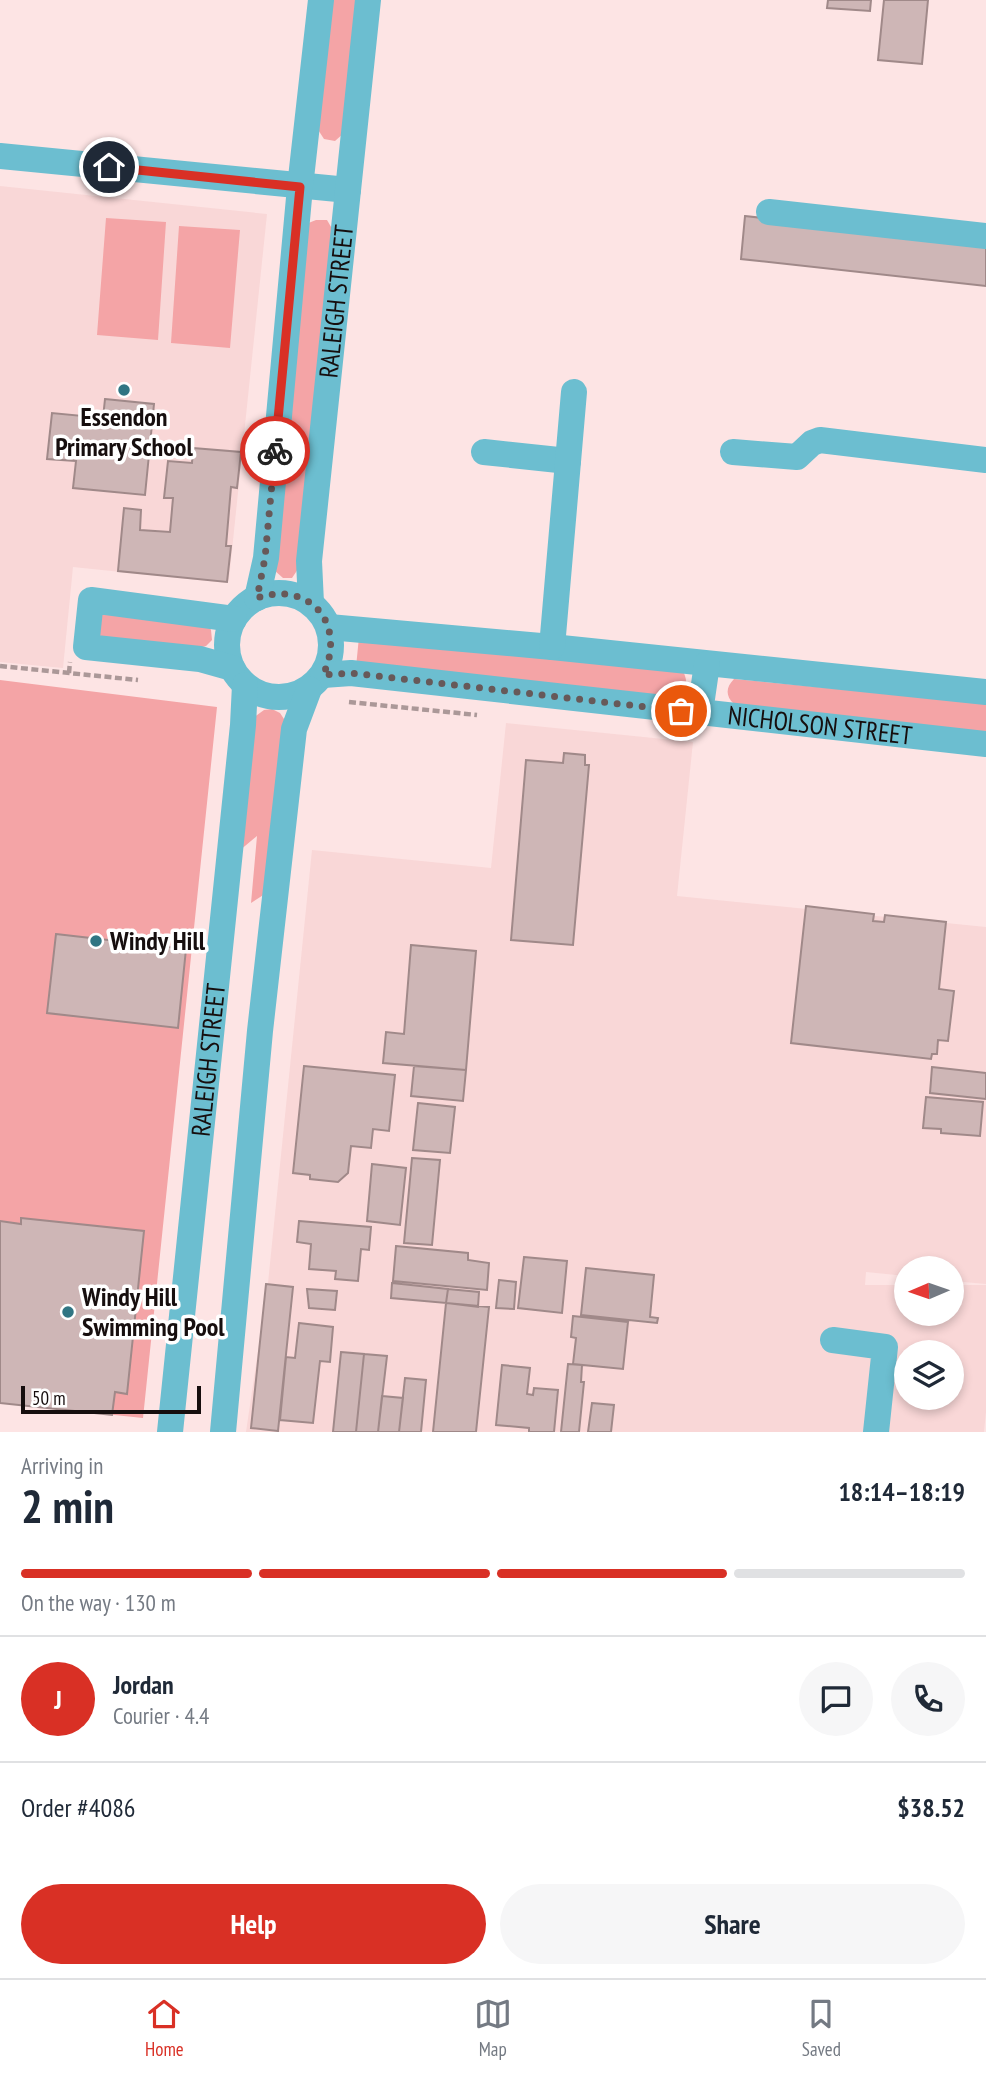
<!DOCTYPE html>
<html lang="en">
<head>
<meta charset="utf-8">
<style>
  :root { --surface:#fff; --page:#f6f6f7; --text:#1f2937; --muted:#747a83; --line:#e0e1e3; --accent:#d93025 }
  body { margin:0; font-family:"PT Sans Narrow",sans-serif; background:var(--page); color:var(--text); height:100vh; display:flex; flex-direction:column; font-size:26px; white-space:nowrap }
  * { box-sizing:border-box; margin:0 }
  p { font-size:23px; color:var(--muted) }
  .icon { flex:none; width:38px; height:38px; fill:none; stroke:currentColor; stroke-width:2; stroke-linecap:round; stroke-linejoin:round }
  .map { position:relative; height:1432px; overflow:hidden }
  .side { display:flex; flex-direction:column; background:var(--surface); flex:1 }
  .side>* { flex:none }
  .needle { width:46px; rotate:268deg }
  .controls { position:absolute; left:894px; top:1256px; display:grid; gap:14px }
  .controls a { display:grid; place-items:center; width:70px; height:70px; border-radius:50%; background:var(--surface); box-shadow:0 4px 10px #0003; font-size:35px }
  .scale { position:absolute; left:21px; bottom:18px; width:180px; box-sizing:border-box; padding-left:7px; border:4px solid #160e0e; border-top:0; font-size:19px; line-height:24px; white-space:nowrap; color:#160e0e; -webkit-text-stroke:5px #fff; paint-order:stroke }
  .pin { position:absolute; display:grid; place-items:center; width:60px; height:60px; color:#fff; margin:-30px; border:4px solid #fff; border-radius:50%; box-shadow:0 2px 7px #0007 }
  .courier { position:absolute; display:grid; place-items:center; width:70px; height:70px; margin:-35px; border:5px solid #d93025; border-radius:50%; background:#fff; color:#222; box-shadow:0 2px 9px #0007 }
  .summary em { font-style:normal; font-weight:700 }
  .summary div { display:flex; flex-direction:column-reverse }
  .summary { display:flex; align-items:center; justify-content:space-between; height:119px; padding:0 21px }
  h1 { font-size:46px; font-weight:700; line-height:52px }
  .bar { display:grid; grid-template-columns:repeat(4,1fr); gap:10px 7px; align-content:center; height:84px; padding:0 21px }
  .bar i { height:9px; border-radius:5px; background:var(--line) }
  .bar .on { background:var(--accent) }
  .bar p { grid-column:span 4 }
  .line { display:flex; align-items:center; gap:18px; padding:0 21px; border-top:2px solid var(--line) }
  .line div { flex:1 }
  .round { display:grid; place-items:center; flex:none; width:74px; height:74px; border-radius:37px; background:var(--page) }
  .cta { display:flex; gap:14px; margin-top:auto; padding:14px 21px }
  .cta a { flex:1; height:80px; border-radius:42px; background:var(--accent); color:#fff; font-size:28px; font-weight:700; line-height:80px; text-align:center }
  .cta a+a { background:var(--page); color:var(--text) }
  .menu { display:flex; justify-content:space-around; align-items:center; height:98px; border-top:2px solid var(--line); background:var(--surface); font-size:19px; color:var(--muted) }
  .menu a { display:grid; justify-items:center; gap:4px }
  .menu .on { color:var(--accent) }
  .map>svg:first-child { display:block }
</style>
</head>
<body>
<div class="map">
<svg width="986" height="1432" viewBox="0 0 986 1432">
  <rect width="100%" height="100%" fill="#fde4e4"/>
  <path fill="#f9d7d7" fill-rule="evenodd" d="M0 186 267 214 229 579 227 583 73 567 63 668 0 662Z
    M506 723 693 742 677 896 986 927V1284L952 1281V1269H906V1276L866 1272 865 1285H906V1314H952V1285H986V1412L984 1432H246L268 1283 312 850 491 868ZM906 1353H952V1398H906Z"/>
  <path fill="#f4a4a6" d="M328 0H358L344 133 335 141 324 139 315 125Z
    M106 218 166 222 158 340 97 335Z
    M316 220H327L334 232 300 566 292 578H283L274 570 306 224Z
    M179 226 240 230 230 348 171 343Z
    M103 614 208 625 211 630 212 640 206 646 196 649 102 638 98 633 100 617Z
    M359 637 684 673C689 686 686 693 674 699L356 667Z
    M734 679 986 703V734L734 704C725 696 726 687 734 679Z
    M0 680 217 707 143 1418 0 1403Z
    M272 709 280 713 286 722 268 892 251 903 257 836 239 851 253 718 264 710Z"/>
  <path fill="#ceb6b6" stroke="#a08989" stroke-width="2" d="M828 0H871L870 11 827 8Z
    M884 0H928L922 64 878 60Z
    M745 216 986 243V286L741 259Z
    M105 399 154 404 145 495 73 488 76 461 47 459 52 413 103 418Z
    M193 448 241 452 237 488 231 487 226 546H231L227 582 118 571 124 508 141 510 140 530 170 532 173 498H164L168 461 192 463Z
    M564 753 585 755V765H589L573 945 511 940 526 760 563 763Z
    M806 906 874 914 873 921 884 922 885 915 946 922 939 989 954 991 948 1041 938 1040 937 1054H932L931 1059 791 1043Z
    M56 934 186 949 178 1028 47 1013Z
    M411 945 476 951 466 1070 383 1063 386 1032 404 1034Z
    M304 1066 395 1075 389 1131 373 1129 371 1148 351 1146 348 1173 338 1182 310 1179V1175L293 1173Z
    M414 1066 466 1070 463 1101 411 1096Z
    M932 1067 986 1073V1099L930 1093Z
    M926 1097 983 1102 980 1136 941 1133V1129L923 1128Z
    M418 1103 455 1107 450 1153 413 1150Z
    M412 1158 440 1160 432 1245 404 1243Z
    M372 1164 406 1168 400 1225 367 1221Z
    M21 1218 144 1231 127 1394 115 1392 112 1415 0 1403V1221L21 1224Z
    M299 1221 371 1227 369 1250 361 1249 358 1281 335 1279 336 1271 309 1269 311 1244 297 1242Z
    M396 1246 468 1253V1260L489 1263 487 1290 393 1281Z
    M524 1257 567 1261 562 1313 518 1308Z
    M586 1268 654 1275 650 1317 658 1318 657 1323 581 1315Z
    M499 1280 516 1282 514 1309 496 1308Z
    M392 1283 448 1289 446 1303 391 1298Z
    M266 1284 293 1287 278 1431 251 1428Z
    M307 1289 337 1291 335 1310 309 1308Z
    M448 1289 479 1292 478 1307 446 1303Z
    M446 1303 489 1307 476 1432H433Z
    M573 1316 628 1322 623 1369 573 1364 576 1338 571 1337Z
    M299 1323 333 1327 330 1362 320 1361 313 1423 280 1420 286 1357 295 1358Z
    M341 1352 364 1354 356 1432H333Z
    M364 1354 387 1356 378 1432H356Z
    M568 1364 582 1365 581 1382H584L579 1432H561Z
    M502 1365 530 1368 527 1394 533 1395 534 1388 558 1390 554 1432H529V1428L496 1425Z
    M405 1378 426 1380 421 1432H399Z
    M382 1396 403 1398 399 1432H378Z
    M592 1403 614 1405 611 1432H588Z"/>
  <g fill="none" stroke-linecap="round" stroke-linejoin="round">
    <path stroke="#ab9898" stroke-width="4.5" stroke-dasharray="7 3.5" stroke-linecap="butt" d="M0 666 138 680
      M69 673 70 662
      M349 702 477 715"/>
    <g stroke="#6cbed0" stroke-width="26">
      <path d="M0 156 348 190"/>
      <path d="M769 212 986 236"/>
      <path d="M484 452 568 461"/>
      <path d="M733 452 797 457 812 443 820 440 986 460"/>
      <circle cx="279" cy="645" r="52"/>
      <path d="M257 598 266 558 300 187 321 0"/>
      <path id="s1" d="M311 603 309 561 368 0"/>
      <path d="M329 627 552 647 986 692"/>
      <path d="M552 647 574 392"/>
      <path d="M232 668 200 659 86 647 91 600 234 619"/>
      <path id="s2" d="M323 675 351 673 986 744"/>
      <path d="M700 712 707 664"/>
      <path d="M833 1340 885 1347 876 1432"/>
      <path id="s3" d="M170 1432 243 725 245 685"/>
      <path d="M223 1432 260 1031 294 729 309 689"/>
    </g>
  </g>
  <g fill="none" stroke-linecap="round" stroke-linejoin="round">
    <path stroke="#675959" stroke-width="7" stroke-dasharray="0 12.6" d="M275 451 265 558 257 598C311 580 347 625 323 675L351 673 681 711"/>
    <path stroke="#d93025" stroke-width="9" d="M109 167 300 187 275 451"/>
  </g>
  <g fill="#307583" stroke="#fff" stroke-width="2.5">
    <circle cx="124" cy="390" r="7"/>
    <circle cx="96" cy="941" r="7"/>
    <circle cx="68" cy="1312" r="7"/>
  </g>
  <g text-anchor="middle" stroke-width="7" stroke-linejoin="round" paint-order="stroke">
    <g font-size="26" fill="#160e0e" stroke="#fff">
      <text dy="9" stroke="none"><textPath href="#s1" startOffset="303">RALEIGH STREET</textPath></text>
      <text dy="9" stroke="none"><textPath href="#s2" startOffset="500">NICHOLSON STREET</textPath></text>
      <text dy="9" stroke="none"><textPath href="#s3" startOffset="374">RALEIGH STREET</textPath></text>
    </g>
    <g font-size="26" font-weight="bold" fill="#160e0e" stroke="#fff" text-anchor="start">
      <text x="124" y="426" text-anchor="middle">Essendon<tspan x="124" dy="30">Primary School</tspan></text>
      <text x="110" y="950">Windy Hill</text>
      <text x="82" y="1306">Windy Hill<tspan x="82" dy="30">Swimming Pool</tspan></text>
    </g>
  </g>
</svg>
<div class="controls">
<a><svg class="needle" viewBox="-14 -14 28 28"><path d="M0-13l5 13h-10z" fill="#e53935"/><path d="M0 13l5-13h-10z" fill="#747a83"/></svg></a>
<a><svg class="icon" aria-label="layers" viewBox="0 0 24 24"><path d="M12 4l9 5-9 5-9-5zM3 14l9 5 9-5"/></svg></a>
</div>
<div class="scale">50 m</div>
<div class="pin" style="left:681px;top:711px;background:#ea580c"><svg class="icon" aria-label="bag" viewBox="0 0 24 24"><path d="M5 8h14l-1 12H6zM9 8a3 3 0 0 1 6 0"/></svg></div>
<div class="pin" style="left:109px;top:167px;background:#1f2937"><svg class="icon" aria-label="home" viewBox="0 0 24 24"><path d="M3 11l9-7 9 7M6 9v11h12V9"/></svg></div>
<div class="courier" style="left:275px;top:451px"><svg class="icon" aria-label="bike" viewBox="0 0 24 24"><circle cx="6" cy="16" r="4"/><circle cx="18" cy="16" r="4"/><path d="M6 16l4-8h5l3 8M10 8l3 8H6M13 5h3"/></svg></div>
</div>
<section class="side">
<div class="summary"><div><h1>2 min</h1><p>Arriving in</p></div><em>18:14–18:19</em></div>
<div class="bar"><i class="on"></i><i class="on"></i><i class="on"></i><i></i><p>On the way · 130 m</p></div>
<div class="line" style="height:126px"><b class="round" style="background:var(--accent);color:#fff">J</b><div><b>Jordan</b><p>Courier · 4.4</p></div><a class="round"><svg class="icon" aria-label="chat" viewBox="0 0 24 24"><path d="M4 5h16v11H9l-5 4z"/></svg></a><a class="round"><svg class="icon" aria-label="phone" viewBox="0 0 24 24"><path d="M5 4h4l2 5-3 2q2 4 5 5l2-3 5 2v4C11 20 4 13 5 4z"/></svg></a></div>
<div class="line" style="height:91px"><div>Order #4086</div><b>$38.52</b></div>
<div class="cta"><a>Help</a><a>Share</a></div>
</section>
<nav class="menu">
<a class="on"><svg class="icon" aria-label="home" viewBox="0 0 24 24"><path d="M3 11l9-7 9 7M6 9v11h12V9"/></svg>Home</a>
<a><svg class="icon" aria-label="map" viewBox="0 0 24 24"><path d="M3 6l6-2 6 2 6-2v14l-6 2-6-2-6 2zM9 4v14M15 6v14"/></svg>Map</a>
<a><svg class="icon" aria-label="saved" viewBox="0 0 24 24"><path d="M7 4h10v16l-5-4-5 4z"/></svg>Saved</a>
</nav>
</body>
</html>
